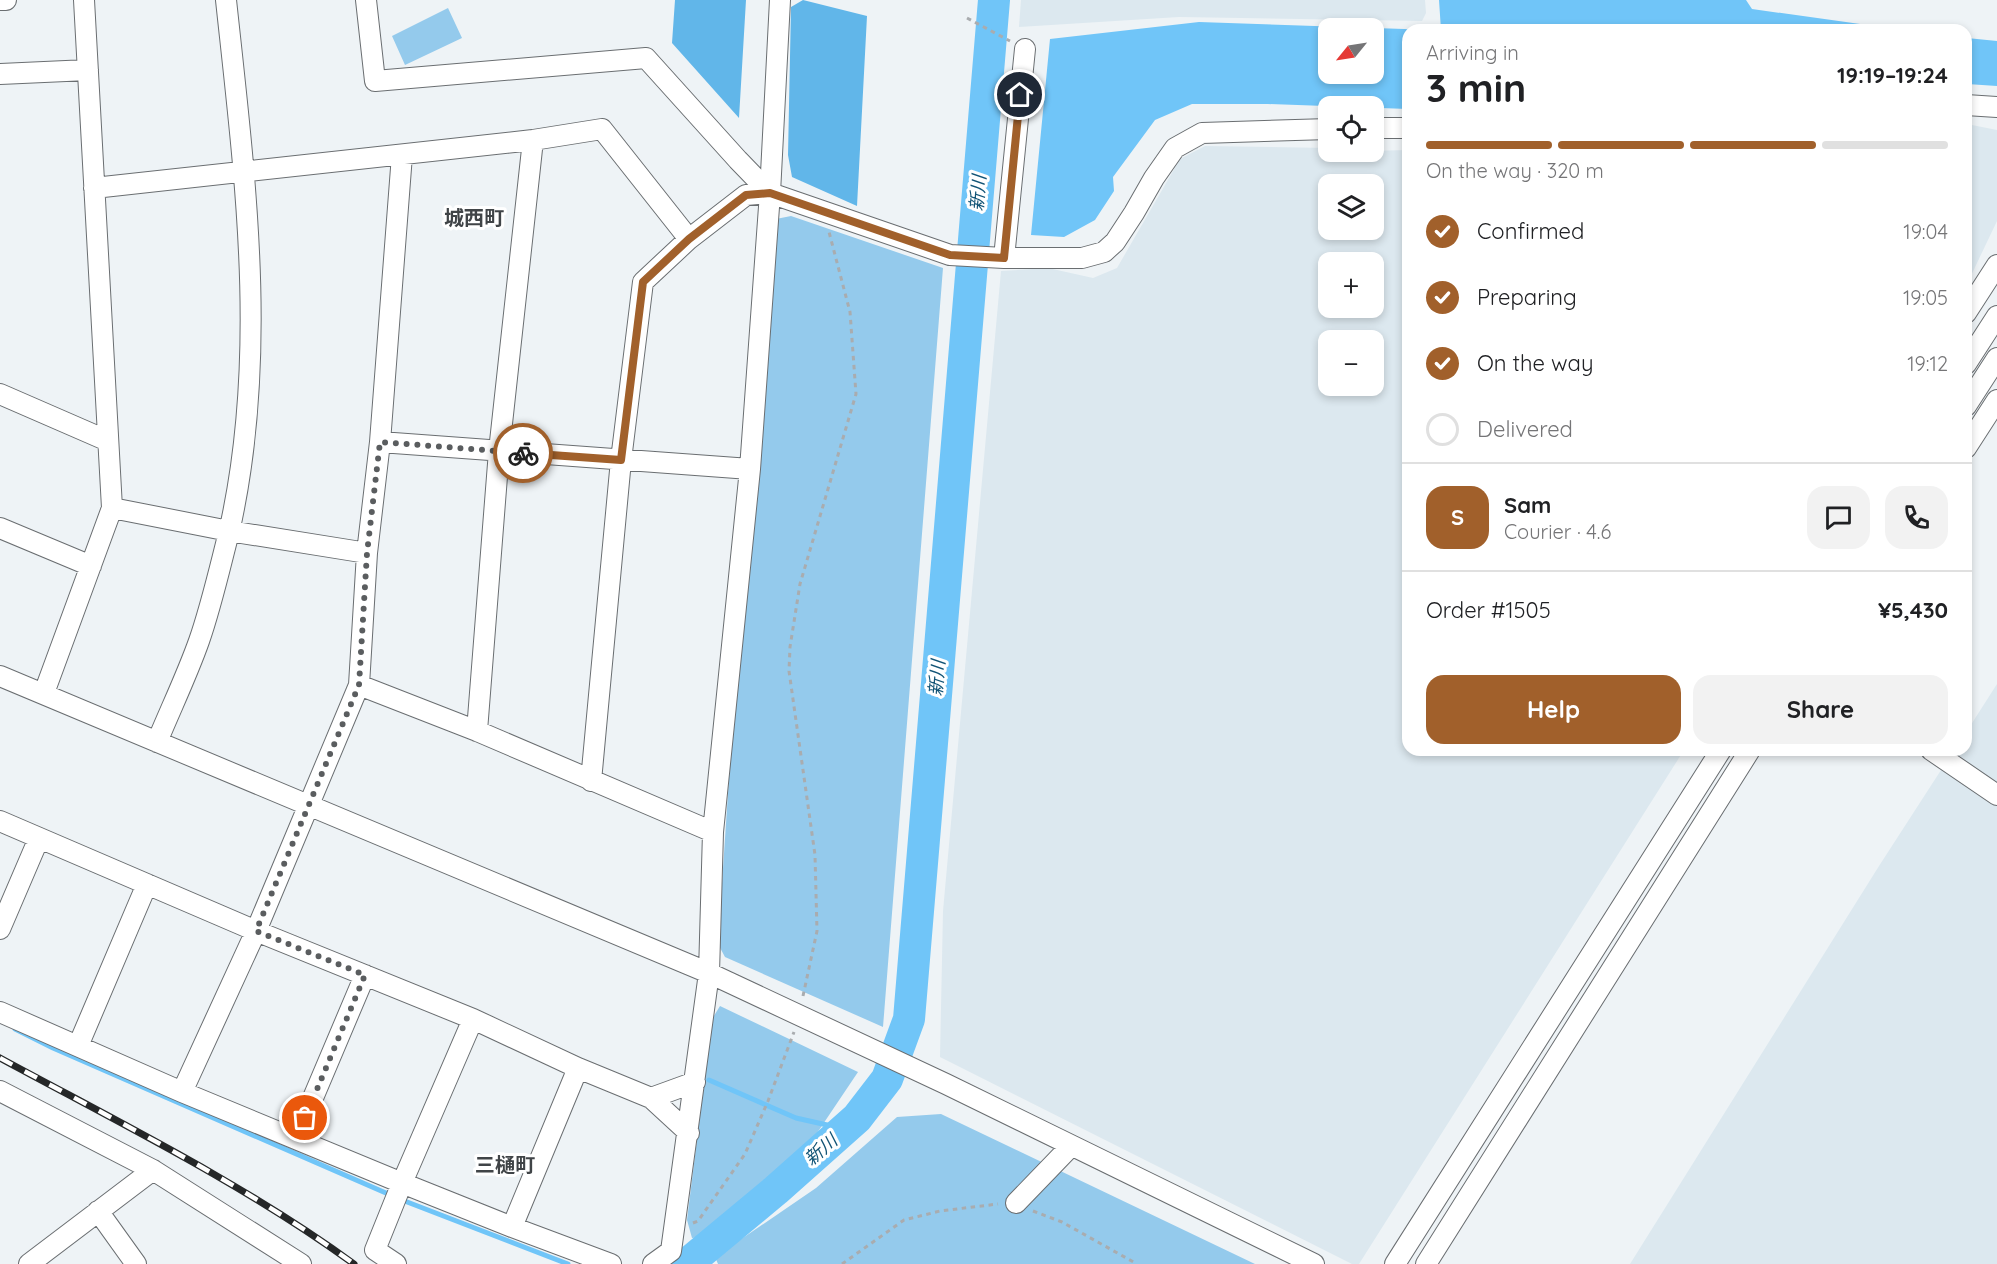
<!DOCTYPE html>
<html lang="en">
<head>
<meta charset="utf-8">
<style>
  :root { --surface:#fff; --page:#f2f2f2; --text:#202124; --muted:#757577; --line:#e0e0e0; --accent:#a1602b }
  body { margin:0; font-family:Quicksand,"Noto Sans JP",sans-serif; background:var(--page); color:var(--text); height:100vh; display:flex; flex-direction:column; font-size:22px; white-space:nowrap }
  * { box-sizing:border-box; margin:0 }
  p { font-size:20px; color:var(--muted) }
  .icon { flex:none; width:33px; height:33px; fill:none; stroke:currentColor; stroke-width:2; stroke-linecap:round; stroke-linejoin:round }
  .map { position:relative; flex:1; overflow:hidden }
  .details { position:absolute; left:1402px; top:24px; width:570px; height:732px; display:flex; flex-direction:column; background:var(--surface); border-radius:18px; box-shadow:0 3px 9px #0003 }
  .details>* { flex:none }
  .needle { width:39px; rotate:240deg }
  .tools { position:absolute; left:1318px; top:18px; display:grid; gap:12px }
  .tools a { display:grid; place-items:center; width:66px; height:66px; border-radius:12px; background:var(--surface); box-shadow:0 3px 9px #0003; font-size:30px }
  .pin { position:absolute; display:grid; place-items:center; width:51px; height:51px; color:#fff; margin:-26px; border:3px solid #fff; border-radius:50%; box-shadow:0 2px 6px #0007 }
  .courier { position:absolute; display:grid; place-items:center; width:60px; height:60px; margin:-30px; border:4px solid #a1602b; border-radius:50%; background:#fff; color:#222; box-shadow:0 2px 8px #0007 }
  .head em { font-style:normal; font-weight:700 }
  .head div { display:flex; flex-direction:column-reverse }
  .head { display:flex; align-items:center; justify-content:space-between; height:102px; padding:0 24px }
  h1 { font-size:39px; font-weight:700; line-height:45px }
  .bar { display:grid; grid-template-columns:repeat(4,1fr); gap:9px 6px; align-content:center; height:72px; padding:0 24px }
  .bar i { height:8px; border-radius:4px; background:var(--line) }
  .bar .active { background:var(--accent) }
  .bar p { grid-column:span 4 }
  .line { display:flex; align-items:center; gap:15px; padding:0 24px; border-top:2px solid var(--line) }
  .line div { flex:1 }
  .round { display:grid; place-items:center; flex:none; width:63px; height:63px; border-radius:18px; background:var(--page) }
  ol { padding:0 24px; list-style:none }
  li { display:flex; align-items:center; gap:18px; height:66px }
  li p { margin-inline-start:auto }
  li .icon { padding:6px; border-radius:50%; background:var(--accent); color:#fff; stroke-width:4 }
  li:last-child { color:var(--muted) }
  li i { width:33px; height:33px; border:3px solid var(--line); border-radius:50% }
  .button { display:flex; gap:12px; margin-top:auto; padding:12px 24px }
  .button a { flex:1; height:69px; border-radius:18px; background:var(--accent); color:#fff; font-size:24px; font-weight:700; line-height:69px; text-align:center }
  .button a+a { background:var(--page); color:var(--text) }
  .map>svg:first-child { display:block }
</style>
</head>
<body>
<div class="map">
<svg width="1997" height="1264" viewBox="0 0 1997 1264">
  <rect width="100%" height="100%" fill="#eef3f6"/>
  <path fill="#dce8ef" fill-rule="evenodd" d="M1021 0H1425L1426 13 1422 21 1179 17 1019 27Z
    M1967 124 1997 130V221L1967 284Z
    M1205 146 1329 148V152L1408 150V750H1684L1359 1264H1352L940 1057 943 911 1001 271 1048 268 1093 278 1117 268 1180 159ZM1329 184H1374V230H1329ZM1329 262H1374V308H1329ZM1329 340H1374V386H1329Z
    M1997 684V1264H1630L1879 866 1954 750H1966L1967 731Z"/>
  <path fill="#94caec" d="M448 8 462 38 405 65 392 36Z
    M791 216 943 268 883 1027 725 957 718 944 730 763 776 219Z
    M720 1006 858 1072 813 1139 756 1196 704 1237 692 1238 687 1220 712 1019Z
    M941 1114 1255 1264H718L715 1257 816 1188 897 1117Z"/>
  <path fill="#61b6e9" d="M675 0H746L739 118 672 43Z
    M803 0 867 16 857 206 792 177 788 155 791 7Z"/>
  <path fill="#70c5f8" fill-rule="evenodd" d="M1439 0H1746L1752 9 1903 30H1441Z
    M1199 22 1434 30H1408V109L1268 104H1192L1155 120 1113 177 1114 191 1095 220 1064 237 1031 235 1050 39ZM1329 28H1374V74H1329Z
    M1967 38 1997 41V86L1967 84Z"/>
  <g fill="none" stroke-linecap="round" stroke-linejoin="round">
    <path stroke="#70c5f8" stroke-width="5" d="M15 1029 53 1048 402 1200 568 1264
      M709 1080 796 1118 845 1129"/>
    <path stroke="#70c5f8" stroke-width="32" d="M687 1264 776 1190 857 1118 887 1079 909 1019 994 0"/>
    <g stroke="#6a6e71" stroke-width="22">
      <path id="minor" d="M0 0H6
        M366 0 375 81 646 58 738 160 770 193 750 469 713 832 709 973 671 1251 653 1264
        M780 0 770 193 950 255 1004 258H1082L1104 252 1115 242 1134 213 1154 178 1175 148 1202 133 1329 129
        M0 74 88 70
        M1966 105 1997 107
        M1374 128H1408
        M94 188 533 140 602 129 689 239
        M1004 258 1025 49
        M1966 313 1997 265
        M1966 364 1997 316
        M0 394 108 441
        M1966 406 1997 358
        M380 442 750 469
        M1966 448 1997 400
        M112 508 229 531 367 553
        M0 528 91 566
        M0 676 709 973 946 1084 1314 1264
        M359 685 477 731 713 832
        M44 693 112 508 84 0
        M477 731 499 451 533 140
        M157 742C171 708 187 675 199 641 211 607 220 567 229 532 269 356 245 177 226 0
        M1931 750 1997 795
        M591 781 621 460 643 282 689 239 746 195 770 193
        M0 821 256 931 473 1019 578 1068 651 1098 689 1133
        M0 929 39 838
        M0 1012 182 1092 402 1183 512 1227 611 1264
        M78 1046 147 884
        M0 1091 153 1170 301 1264
        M182 1092 256 931 359 685 367 553 380 442 402 155
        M651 1098 695 1082
        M296 1138 365 975
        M1016 1203 1071 1146
        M98 1211 136 1264
        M512 1227 578 1068
        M29 1264 153 1170
        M396 1264 375 1250 402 1183 473 1019
        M1395 1264 1721 750
        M1426 1264 1750 750"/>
    </g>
    <path stroke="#a9acaf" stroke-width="3" stroke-dasharray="4.5 4.5" stroke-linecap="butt" d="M967 18 1010 41
      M803 996 817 931 815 855 789 671 790 647 800 584 856 394 850 312 829 232
      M1033 1211 1062 1222 1137 1264
      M693 1223 698 1221 745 1154 768 1101 794 1032
      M842 1264 904 1220 940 1211 998 1204"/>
    <use href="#minor" stroke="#fff" stroke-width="20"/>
    <g stroke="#252728" stroke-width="7">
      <path id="rail" d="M0 1058C120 1123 244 1184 354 1264"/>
    </g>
    <use href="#rail" stroke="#fff" stroke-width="4.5" stroke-dasharray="14" stroke-linecap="butt"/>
  </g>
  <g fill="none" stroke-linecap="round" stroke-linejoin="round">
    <path stroke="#5a5d5f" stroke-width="6" stroke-dasharray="0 10.8" d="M305 1118 365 975 256 931 359 685 367 553 380 442 523 453"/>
    <path stroke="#a1602b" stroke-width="8" d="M523 453 621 460 643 282 689 239 746 195 770 193 950 255 1004 258 1020 95"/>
  </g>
  <g text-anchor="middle" stroke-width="6" stroke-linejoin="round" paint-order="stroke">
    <g font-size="18" font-style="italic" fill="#125476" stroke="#fff">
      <text transform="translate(978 193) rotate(-85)" y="6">新川</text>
      <text transform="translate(937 678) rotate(-85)" y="6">新川</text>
      <text transform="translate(821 1150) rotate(-41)" y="6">新川</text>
    </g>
    <g font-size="20" font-weight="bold" fill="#404447" stroke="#fff">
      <text x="474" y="225">城西町</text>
      <text x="505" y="1172">三樋町</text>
    </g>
  </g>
</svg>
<div class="tools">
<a><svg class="needle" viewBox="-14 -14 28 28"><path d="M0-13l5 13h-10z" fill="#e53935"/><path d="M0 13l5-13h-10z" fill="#757577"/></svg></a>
<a><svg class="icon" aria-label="locate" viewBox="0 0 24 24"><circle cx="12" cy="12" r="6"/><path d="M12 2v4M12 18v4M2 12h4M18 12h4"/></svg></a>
<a><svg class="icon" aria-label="layers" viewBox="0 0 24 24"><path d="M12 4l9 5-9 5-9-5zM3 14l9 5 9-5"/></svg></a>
<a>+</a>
<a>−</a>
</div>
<div class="pin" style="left:305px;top:1118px;background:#ea580c"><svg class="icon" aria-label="bag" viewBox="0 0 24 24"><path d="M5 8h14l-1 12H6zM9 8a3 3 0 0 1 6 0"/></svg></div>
<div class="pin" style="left:1020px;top:95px;background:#1f2937"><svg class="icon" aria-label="home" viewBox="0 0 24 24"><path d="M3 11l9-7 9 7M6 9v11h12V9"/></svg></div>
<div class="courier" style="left:523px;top:453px"><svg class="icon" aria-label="bike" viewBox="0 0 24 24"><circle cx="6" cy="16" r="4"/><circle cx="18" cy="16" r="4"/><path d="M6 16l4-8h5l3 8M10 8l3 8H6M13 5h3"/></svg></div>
<section class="details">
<div class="head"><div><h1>3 min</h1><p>Arriving in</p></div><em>19:19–19:24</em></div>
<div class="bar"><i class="active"></i><i class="active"></i><i class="active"></i><i></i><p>On the way · 320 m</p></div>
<ol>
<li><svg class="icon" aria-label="check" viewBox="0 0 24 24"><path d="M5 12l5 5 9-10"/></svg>Confirmed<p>19:04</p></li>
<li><svg class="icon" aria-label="check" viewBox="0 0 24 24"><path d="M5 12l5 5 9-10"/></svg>Preparing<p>19:05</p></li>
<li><svg class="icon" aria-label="check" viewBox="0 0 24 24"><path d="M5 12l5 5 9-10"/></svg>On the way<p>19:12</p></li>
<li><i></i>Delivered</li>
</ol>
<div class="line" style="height:108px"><b class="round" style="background:var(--accent);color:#fff">S</b><div><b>Sam</b><p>Courier · 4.6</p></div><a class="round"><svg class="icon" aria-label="chat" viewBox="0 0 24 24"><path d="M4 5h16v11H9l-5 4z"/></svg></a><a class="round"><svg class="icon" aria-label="phone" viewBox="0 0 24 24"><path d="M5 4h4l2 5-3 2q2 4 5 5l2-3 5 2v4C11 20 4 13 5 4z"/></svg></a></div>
<div class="line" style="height:78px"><div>Order #1505</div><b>¥5,430</b></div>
<div class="button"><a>Help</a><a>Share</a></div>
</section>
</div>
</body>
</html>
